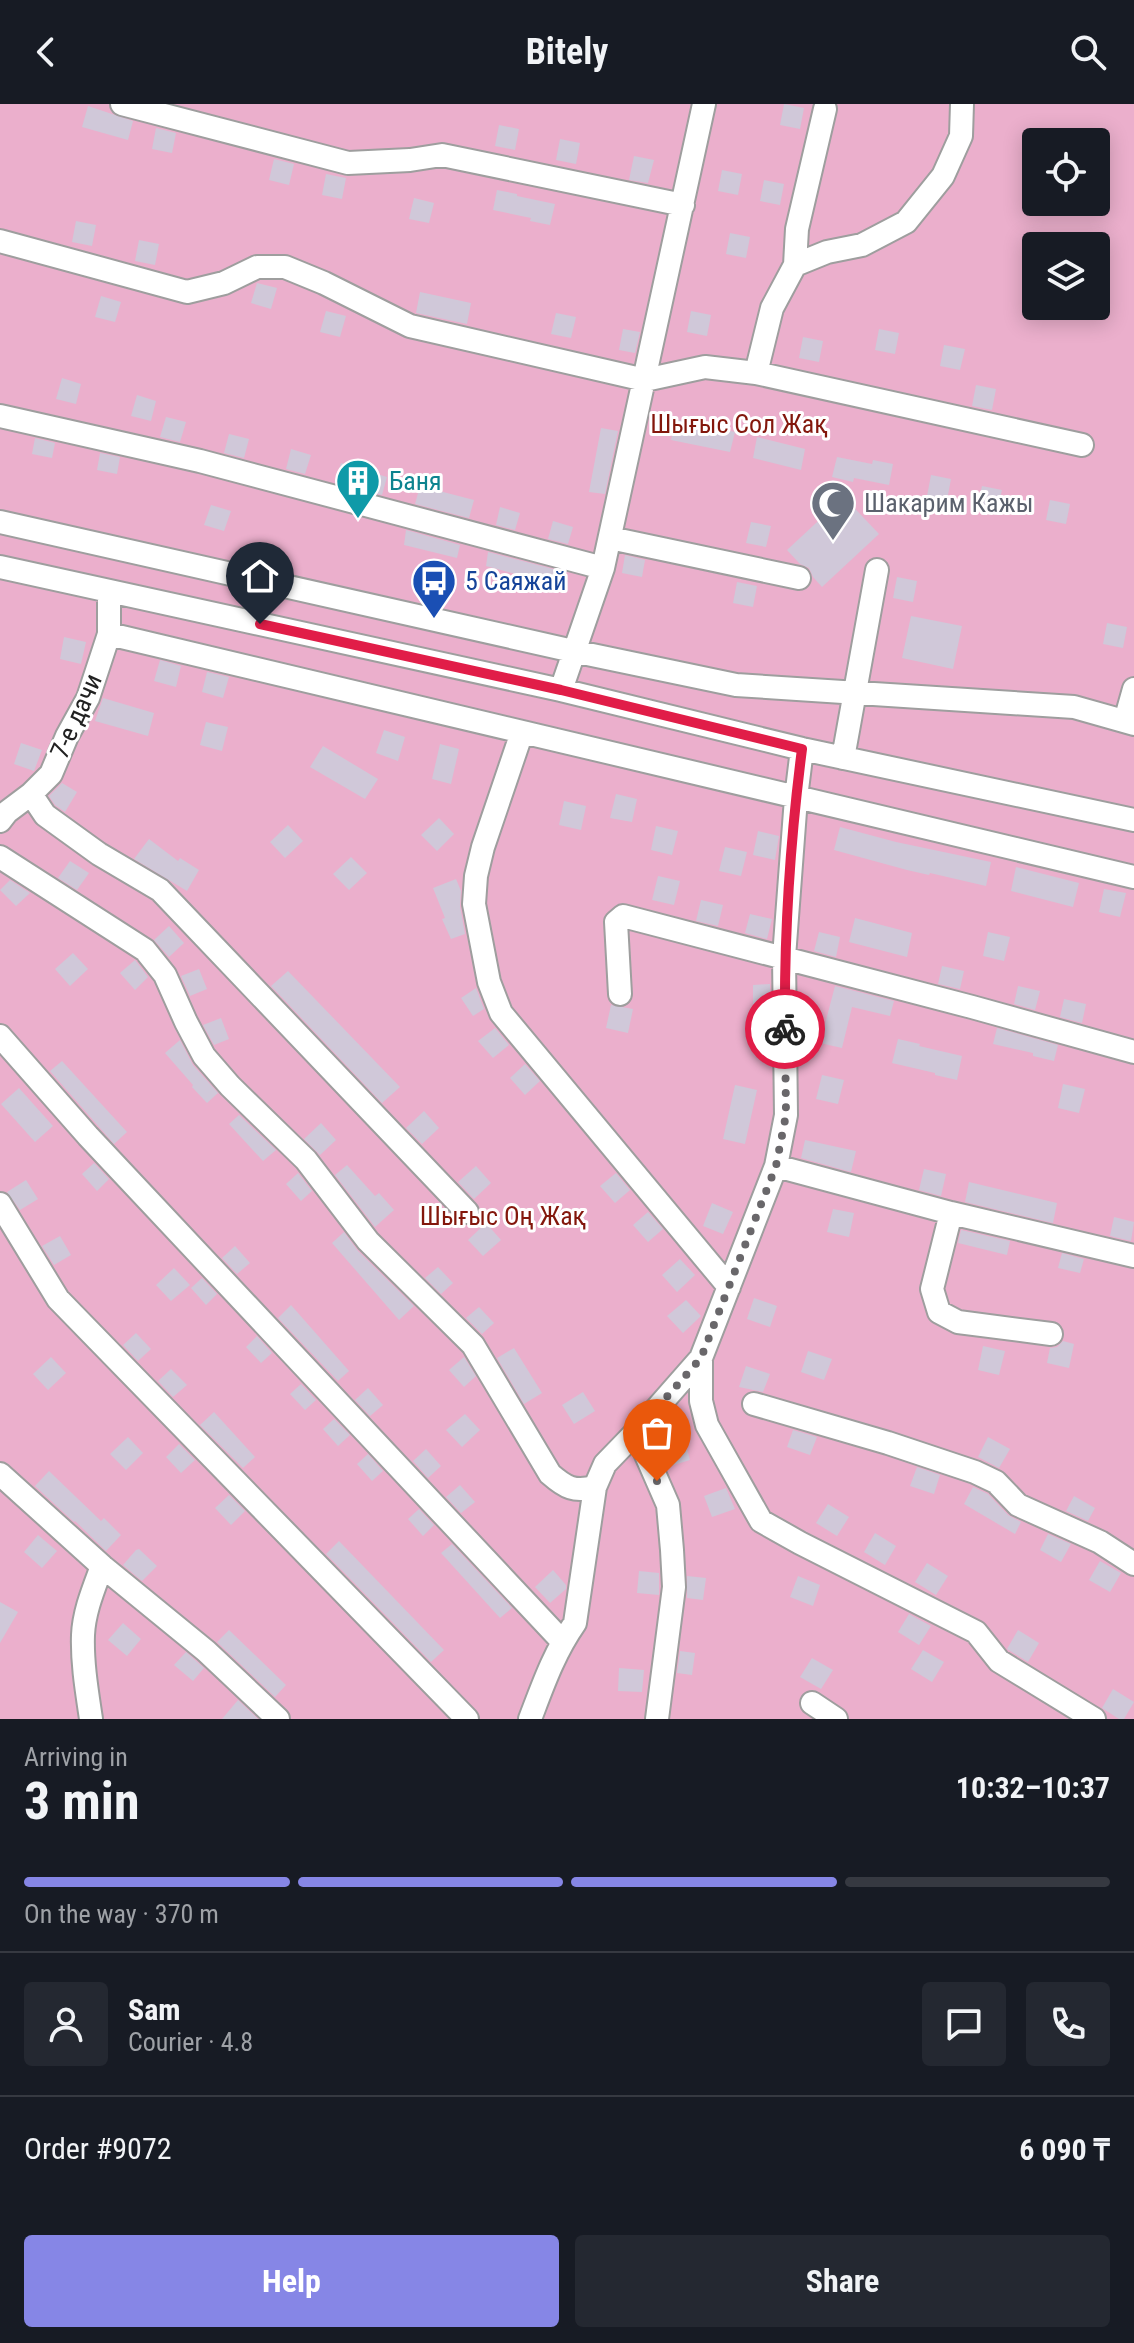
<!DOCTYPE html>
<html lang="en">
<head>
<meta charset="utf-8">
<style>
  :root { --surface:#171b24; --page:#242831; --text:#f1f3f6; --muted:#9ea1a6; --line:#363941; --accent:#8686e6 }
  body { margin:0; font-family:"Roboto Condensed",sans-serif; background:var(--page); color:var(--text); height:100vh; display:flex; flex-direction:column; font-size:30px; white-space:nowrap }
  * { box-sizing:border-box; margin:0 }
  p { font-size:26px; color:var(--muted) }
  .icon { flex:none; width:44px; height:44px; fill:none; stroke:currentColor; stroke-width:2; stroke-linecap:round; stroke-linejoin:round }
  .map { position:relative; height:1615px; overflow:hidden }
  .side { display:flex; flex-direction:column; background:var(--surface); flex:1 }
  .side>* { flex:none }
  .controls { position:absolute; left:1022px; top:24px; display:grid; gap:16px }
  .controls a { display:grid; place-items:center; width:88px; height:88px; border-radius:8px; background:var(--surface); box-shadow:0 4px 20px #0003; font-size:40px }
  .pin { position:absolute; display:grid; place-items:center; width:68px; height:68px; color:#fff; margin:-82px -34px; border-radius:50% 50% 50% 0; rotate:-45deg; box-shadow:0 0 8px #0007 }
  .pin .icon { rotate:45deg }
  .courier { position:absolute; display:grid; place-items:center; width:80px; height:80px; margin:-40px; border:6px solid #e11d48; border-radius:50%; background:#fff; color:#222; box-shadow:0 2px 10px #0007 }
  .summary em { font-style:normal; font-weight:700 }
  .summary div { display:flex; flex-direction:column-reverse }
  .summary { display:flex; align-items:center; justify-content:space-between; height:136px; padding:0 24px }
  h1 { font-size:52px; font-weight:700; line-height:60px }
  .bar { display:grid; grid-template-columns:repeat(4,1fr); gap:12px 8px; align-content:center; height:96px; padding:0 24px }
  .bar i { height:10px; border-radius:6px; background:var(--line) }
  .bar .on { background:var(--accent) }
  .bar p { grid-column:span 4 }
  .line { display:flex; align-items:center; gap:20px; padding:0 24px; border-top:2px solid var(--line) }
  .line div { flex:1 }
  .round { display:grid; place-items:center; flex:none; width:84px; height:84px; border-radius:8px; background:var(--page) }
  .cta { display:flex; gap:16px; margin-top:auto; padding:16px 24px }
  .cta a { flex:1; height:92px; border-radius:8px; background:var(--accent); color:#fff; font-size:32px; font-weight:700; line-height:92px; text-align:center }
  .cta a+a { background:var(--page); color:var(--text) }
  header { display:flex; justify-content:space-between; align-items:center; height:104px; padding:0 24px; background:var(--surface); font-size:36px; font-weight:700 }
  .map>svg:first-child { display:block }
</style>
</head>
<body>
<header><svg class="icon" aria-label="back" viewBox="0 0 24 24"><path d="M15 5l-7 7 7 7"/></svg>Bitely<svg class="icon" aria-label="search" viewBox="0 0 24 24"><circle cx="10" cy="10" r="6"/><path d="M15 15l6 6"/></svg></header>
<div class="map">
<svg width="1134" height="1615" viewBox="0 0 1134 1615">
  <rect width="100%" height="100%" fill="#efe8f2"/>
  <path fill="#ebafcc" fill-rule="evenodd" d="M0 0H1134V1615H0ZM1036 38H1096V98H1036ZM1036 142H1096V202H1036Z"/>
  <path fill="#d0c8d9" d="M784 0 804 4 800 25 780 21Z
    M88 2 133 17 128 36 82 23Z
    M499 21 519 25 515 46 495 42Z
    M156 24 176 29 172 49 152 45Z
    M560 35 580 39 576 60 556 56Z
    M634 52 654 56 648 79 629 76Z
    M274 55 294 60 289 81 269 76Z
    M722 66 742 70 738 91 718 87Z
    M326 70 346 74 342 95 322 91Z
    M764 76 784 80 780 101 760 97Z
    M497 86 517 90V92L555 100 550 121 530 117 531 114 493 106Z
    M414 94 434 99 429 119 409 115Z
    M76 117 96 121 92 142 72 138Z
    M730 129 750 133 746 154 726 150Z
    M139 136 159 140 155 161 135 157Z
    M257 179 277 184 271 205 251 199Z
    M420 188 471 199 467 220 416 209Z
    M101 192 121 198 115 218 95 213Z
    M326 207 346 212 340 233 320 228Z
    M691 207 711 211 707 232 687 228Z
    M556 209 576 213 571 234 551 230Z
    M623 225 640 228 635 249 619 246Z
    M879 225 899 229 895 250 875 246Z
    M803 233 823 237 819 258 799 254Z
    M944 241 965 245 960 266 940 262Z
    M62 274 81 280 76 300 56 295Z
    M976 281 996 285 992 306 972 302Z
    M137 291 156 297 151 317 131 312Z
    M166 313 186 318 180 338 160 333Z
    M675 315 735 328 730 348 671 336Z
    M601 324 618 327 605 390 589 388Z
    M229 330 249 335 244 354 224 349Z
    M757 333 805 345 801 366 753 354Z
    M35 334 55 339 52 354 32 350Z
    M291 345 311 351 305 370 286 365Z
    M100 349 120 353 117 370 97 366Z
    M837 353 872 360 873 356 893 360 889 381 854 374 853 378 832 373Z
    M341 359 387 373 382 391 335 378Z
    M931 371 951 375 947 396 927 392Z
    M420 382 474 396 469 414 415 400Z
    M982 382 1002 386 997 407 977 403Z
    M844 393 879 430 822 483 813 473 809 464 800 460 787 446Z
    M1050 396 1070 400 1066 420 1046 416Z
    M211 401 231 407 224 427 204 421Z
    M500 403 520 409 515 426 496 421Z
    M553 417 573 423 568 440 548 435Z
    M751 418 771 422 766 443 746 439Z
    M406 426 460 441 457 454 404 441Z
    M488 448 561 467 557 481 486 462Z
    M625 451 645 456 642 473 622 469Z
    M897 473 917 477 913 498 893 494Z
    M737 478 757 482 753 503 733 499Z
    M911 512 962 522 953 565 902 554Z
    M1107 519 1127 523 1123 544 1103 540Z
    M64 533 86 538 81 560 60 555Z
    M160 556 181 562 176 583 154 577Z
    M207 568 229 573 223 594 202 588Z
    M103 594 154 609 148 632 95 617Z
    M206 618 228 623 222 647 200 641Z
    M384 626 405 633 398 657 376 649Z
    M21 639 42 646 34 667 14 660Z
    M440 640 459 645 451 680 432 675Z
    M323 642 378 675 365 695 310 663Z
    M62 679 77 688 65 708 55 701 49 692Z
    M616 690 637 695 632 718 610 714Z
    M564 697 586 702 581 726 559 721Z
    M439 714 454 730 437 747 421 731Z
    M288 721 303 737 285 754 270 738Z
    M656 722 678 727 672 751 651 746Z
    M840 723 896 738 991 758 986 782 930 769 929 771 907 766 834 746Z
    M758 727 779 732 775 756 753 751Z
    M149 735 178 757 180 754 199 766 187 787 134 755Z
    M725 743 747 748 741 772 719 767Z
    M351 753 367 769 349 786 333 770Z
    M70 757 89 769 77 786 58 774Z
    M1016 763 1079 779 1073 803 1011 787Z
    M658 772 680 777 674 801 652 796Z
    M456 775 461 787 460 802 465 830 451 835 442 815 445 814 433 784Z
    M10 776 30 789 16 802 0 786Z
    M1104 785 1126 789 1120 813 1099 808Z
    M701 796 723 801 718 822 696 817Z
    M750 810 772 815 767 835 745 829Z
    M855 814 912 829 907 853 849 838Z
    M169 822 184 839 169 853 154 836Z
    M819 828 840 833 836 853 814 847Z
    M988 828 1010 833 1004 857 983 852Z
    M73 849 88 865 70 882 55 865Z
    M135 856 148 873 135 886 120 869Z
    M942 862 964 867 960 885 938 880Z
    M199 865 207 885 190 892 181 872Z
    M288 867 400 983 382 999 271 882Z
    M770 880 771 936 753 937V881Z
    M835 882 894 897 890 912 852 903 842 944 820 939Z
    M1018 882 1040 887 1035 906 1014 900Z
    M476 884 484 905 473 912 461 894Z
    M1064 895 1086 900 1082 919 1060 913Z
    M611 901 633 905 628 929 606 924Z
    M221 914 229 935 214 941 203 921Z
    M495 924 509 941 493 954 478 937Z
    M997 924 1058 941 1054 957 1033 952V949L993 940Z
    M898 935 920 940 919 942 962 952 957 976 935 971V969L892 959Z
    M180 936 193 961 218 989 207 999 192 983 193 981 165 949Z
    M62 957 127 1028 114 1040 50 967Z
    M525 960 540 977 525 991 510 974Z
    M822 971 844 976 838 1000 816 995Z
    M1063 980 1085 985 1079 1009 1058 1004Z
    M735 981 757 986 745 1040 723 1035Z
    M19 984 53 1022 35 1038 1 1000Z
    M424 1007 439 1024 422 1040 406 1024Z
    M239 1011 276 1046 263 1057 229 1020Z
    M321 1019 336 1036 320 1051 304 1035Z
    M805 1036 856 1047 851 1068 801 1054Z
    M94 1059 109 1075 97 1087 82 1070Z
    M347 1061 375 1092 379 1089 394 1106 375 1123 335 1071Z
    M476 1062 491 1079 474 1095 458 1078Z
    M924 1065 946 1070 941 1092 919 1086Z
    M298 1069 312 1087 301 1097 286 1080Z
    M616 1069 630 1086 615 1099 600 1082Z
    M26 1076 38 1095 20 1106 7 1088Z
    M969 1078 1057 1099 1053 1119 965 1098Z
    M712 1099 733 1108 723 1130 703 1122Z
    M833 1105 854 1109 849 1133 827 1128Z
    M648 1108 663 1125 648 1138 633 1121Z
    M1114 1113 1134 1118 1131 1137 1110 1132Z
    M486 1119 501 1136 483 1152 468 1136Z
    M961 1126 1010 1137 1007 1151 958 1139Z
    M344 1128 358 1147 414 1202 399 1216 332 1139Z
    M60 1132 71 1151 54 1161 42 1142Z
    M235 1142 250 1159 237 1170 222 1154Z
    M1062 1149 1084 1155 1080 1169 1058 1164Z
    M680 1155 695 1171 677 1188 662 1171Z
    M438 1163 453 1179 441 1190 425 1174Z
    M174 1164 190 1181 171 1197 156 1181Z
    M202 1174 217 1190 206 1201 191 1184Z
    M754 1194 777 1202 770 1223 747 1215Z
    M686 1196 701 1212 683 1229 667 1212Z
    M291 1201 349 1267 338 1277 278 1214Z
    M479 1203 494 1219 482 1230 466 1214Z
    M136 1229 151 1245 138 1257 123 1241Z
    M257 1232 272 1249 261 1259 246 1243Z
    M1063 1237 1074 1240 1069 1264 1047 1259 1050 1244 1057 1243Z
    M983 1242 1005 1247 999 1271 978 1266Z
    M514 1244 542 1289 524 1300 497 1254Z
    M808 1247 832 1255 824 1276 801 1268Z
    M51 1253 66 1269 48 1286 33 1270Z
    M464 1253 476 1272 464 1283 449 1266Z
    M746 1262 770 1270 763 1288 739 1283Z
    M171 1265 187 1281 173 1293 158 1277Z
    M301 1280 316 1296 305 1306 290 1290Z
    M368 1284 383 1301 370 1312 355 1296Z
    M583 1288 595 1307 574 1320 562 1301Z
    M214 1308 255 1353 243 1364 200 1321Z
    M465 1310 480 1326 462 1343 446 1326Z
    M334 1315 350 1331 338 1342 323 1325Z
    M793 1326 817 1333 810 1351 787 1343Z
    M128 1333 143 1349 126 1366 110 1350Z
    M988 1333 1010 1345 999 1364 978 1353Z
    M684 1334 690 1356 667 1363 660 1342Z
    M179 1340 195 1356 181 1369 166 1353Z
    M426 1345 441 1362 428 1374 413 1357Z
    M368 1350 383 1367 372 1377 357 1360Z
    M917 1363 940 1371 934 1390 910 1382Z
    M49 1367 101 1417 104 1414 121 1431 106 1447 75 1417 74 1418 35 1382Z
    M460 1381 475 1398 461 1409 446 1393Z
    M973 1383 988 1390 1008 1411 1021 1418 1015 1430 964 1400Z
    M726 1384 735 1405 712 1413 704 1392Z
    M229 1391 245 1407 231 1421 215 1404Z
    M1074 1392 1095 1404 1088 1417 1066 1407Z
    M828 1400 849 1413 837 1432 816 1419Z
    M419 1405 434 1421 423 1432 408 1415Z
    M875 1429 896 1442 885 1461 864 1448Z
    M1048 1430 1071 1440 1061 1458 1040 1446Z
    M38 1431 57 1447 42 1464 24 1448Z
    M339 1437 444 1546 431 1558 326 1450Z
    M452 1440 512 1504 500 1514 441 1449Z
    M139 1445 157 1462 142 1477 123 1461 136 1446Z
    M1100 1457 1121 1469 1110 1488 1089 1476Z
    M927 1459 948 1472 936 1491 915 1478Z
    M553 1466 566 1481V1485L550 1499 535 1483Z
    M639 1467 659 1469V1491L637 1489Z
    M687 1472 706 1474 703 1496 687 1494Z
    M798 1472 820 1481 813 1502 790 1493Z
    M0 1498 18 1508 0 1539Z
    M909 1510 931 1522 919 1541 898 1528Z
    M123 1519 141 1535 127 1552 108 1536Z
    M229 1526 286 1581 275 1593 217 1538Z
    M1018 1526 1039 1539 1028 1558 1007 1545Z
    M923 1546 944 1558 932 1578 911 1565Z
    M680 1547 695 1549 692 1571 677 1569Z
    M186 1548 204 1564 193 1577 174 1561Z
    M812 1554 833 1566 821 1585 800 1573Z
    M619 1564 644 1566 642 1588 618 1587Z
    M1113 1585 1134 1598 1124 1615H1119L1102 1604Z
    M238 1596 258 1615H222Z"/>
  <g fill="none" stroke-linecap="round" stroke-linejoin="round">
    <g stroke="#9e9e9e" stroke-width="26">
      <path id="minor" d="M122 0 348 59 410 56 442 51 683 101
        M0 137 187 188 224 179 257 163H285L324 179 410 222 645 276 705 263 756 269 1082 341
        M795 161 797 125 825 5
        M756 269 772 204 795 161 827 148 862 141 906 118 943 72 961 32 962 0
        M0 312 200 357 603 464
        M0 418 573 547 736 581 1074 603 1134 620
        M610 434 799 474
        M0 463 561 586 802 645 1134 716
        M109 530 1134 773
        M561 586 603 464 704 0
        M1125 617 1134 585
        M522 628 483 743 476 772 474 800 489 878 501 909 729 1183
        M802 645 796 694 784 853 786 1011 776 1062 701 1254V1297L707 1321 761 1417 800 1439 976 1528 999 1557 1094 1615
        M843 654 877 466
        M31 690 45 711 99 750 160 786 467 1108
        M0 717 7 708 31 690 51 670 67 632 88 594 109 530V487
        M0 753 145 846 165 871 186 918 204 952 230 982 306 1056 368 1137 473 1241 550 1370C566 1384 574 1388 595 1383
        M620 890 616 818 623 812 972 903 1134 948
        M0 932 88 1032 562 1537
        M776 1062 951 1109 1134 1152
        M0 1100 58 1195 467 1615
        M951 1109 932 1185 939 1208 958 1218 1051 1230
        M754 1300 888 1339 975 1368 996 1378 1018 1401 1100 1438 1134 1460
        M636 1328 668 1401 672 1446 674 1483 657 1615
        M0 1370 102 1462C94 1484 84 1507 83 1531 82 1559 87 1588 91 1615
        M102 1462 206 1547 278 1615
        M812 1599 836 1615
        M530 1615C543 1581 554 1549 575 1519L595 1383 605 1360 636 1328 701 1254"/>
    </g>
    <use href="#minor" stroke="#fff" stroke-width="22"/>
  </g>
  <g fill="none" stroke-linecap="round" stroke-linejoin="round">
    <path stroke="#69676a" stroke-width="8" stroke-dasharray="0 14.4" d="M657 1377 636 1328 701 1254 776 1062 786 1011 785 925"/>
    <path stroke="#e11d48" stroke-width="10" d="M260 520 561 586 802 645C790 738 784 831 785 925"/>
  </g>
  <defs>
    <g id="building-pin" transform="scale(2.3)"><path d="M0 17L-7.5 6A9.5 9.5 0 1 1 7.5 6Z" fill="#0f9aa8" stroke="#fff"/><path d="M-4-6H4V6H1V3H-1V6H-4ZM-2.5-4.3h1.7v1.8h-1.7ZM.8-4.3h1.7v1.8H.8ZM-2.5-1h1.7V.8h-1.7ZM.8-1h1.7V.8H.8Z" fill="#fff"/></g>
    <g id="mosque-pin" transform="scale(2.3)"><path d="M0 17L-7.5 6A9.5 9.5 0 1 1 7.5 6Z" fill="#6b7280" stroke="#fff"/><path d="M3.5-4.9A6 6 0 1 0 3.5 4.9A5 5 0 1 1 3.5-4.9Z" fill="#fff"/></g>
    <g id="bus-pin" transform="scale(2.3)"><path d="M0 17L-7.5 6A9.5 9.5 0 1 1 7.5 6Z" fill="#1a4fb4" stroke="#fff"/><path d="M-5-6H5V4H4V6H2V4H-2V6H-4V4H-5ZM-3.5-4V0h7V-4ZM-3.5 1.2v1.5H-2V1.2ZM2 1.2v1.5H3.5V1.2Z" fill="#fff"/></g>
  </defs>
  <g fill-rule="evenodd">
    <use href="#building-pin" x="358" y="377"/>
    <use href="#mosque-pin" x="833" y="399"/>
    <use href="#bus-pin" x="434" y="477"/>
  </g>
  <g text-anchor="middle" stroke-width="6" stroke-linejoin="round" paint-order="stroke">
    <g font-size="26" fill="#83170c" stroke="#fff">
      <text x="739" y="329">Шығыс Сол Жақ</text>
      <text x="503" y="1121">Шығыс Оң Жақ</text>
    </g>
    <g font-size="26" fill="#0d838f" stroke="#fff" text-anchor="start">
      <text x="389" y="386">Баня</text>
    </g>
    <g font-size="26" fill="#5b616d" stroke="#fff" text-anchor="start">
      <text x="864" y="408">Шакарим Кажы</text>
    </g>
    <g font-size="26" fill="#164399" stroke="#fff" text-anchor="start">
      <text x="465" y="486">5 Саяжай</text>
    </g>
    <g font-size="26" fill="#212121" stroke="#fff">
      <text transform="translate(76 612) rotate(-66)" y="9">7-е дачи</text>
    </g>
  </g>
</svg>
<div class="controls">
<a><svg class="icon" aria-label="locate" viewBox="0 0 24 24"><circle cx="12" cy="12" r="6"/><path d="M12 2v4M12 18v4M2 12h4M18 12h4"/></svg></a>
<a><svg class="icon" aria-label="layers" viewBox="0 0 24 24"><path d="M12 4l9 5-9 5-9-5zM3 14l9 5 9-5"/></svg></a>
</div>
<div class="pin" style="left:657px;top:1377px;background:#ea580c"><svg class="icon" aria-label="bag" viewBox="0 0 24 24"><path d="M5 8h14l-1 12H6zM9 8a3 3 0 0 1 6 0"/></svg></div>
<div class="pin" style="left:260px;top:520px;background:#1f2937"><svg class="icon" aria-label="home" viewBox="0 0 24 24"><path d="M3 11l9-7 9 7M6 9v11h12V9"/></svg></div>
<div class="courier" style="left:785px;top:925px"><svg class="icon" aria-label="bike" viewBox="0 0 24 24"><circle cx="6" cy="16" r="4"/><circle cx="18" cy="16" r="4"/><path d="M6 16l4-8h5l3 8M10 8l3 8H6M13 5h3"/></svg></div>
</div>
<section class="side">
<div class="summary"><div><h1>3 min</h1><p>Arriving in</p></div><em>10:32–10:37</em></div>
<div class="bar"><i class="on"></i><i class="on"></i><i class="on"></i><i></i><p>On the way · 370 m</p></div>
<div class="line" style="height:144px"><a class="round"><svg class="icon" aria-label="person" viewBox="0 0 24 24"><circle cx="12" cy="8" r="4"/><path d="M4 21q1-7 8-7t8 7"/></svg></a><div><b>Sam</b><p>Courier · 4.8</p></div><a class="round"><svg class="icon" aria-label="chat" viewBox="0 0 24 24"><path d="M4 5h16v11H9l-5 4z"/></svg></a><a class="round"><svg class="icon" aria-label="phone" viewBox="0 0 24 24"><path d="M5 4h4l2 5-3 2q2 4 5 5l2-3 5 2v4C11 20 4 13 5 4z"/></svg></a></div>
<div class="line" style="height:104px"><div>Order #9072</div><b>6 090 ₸</b></div>
<div class="cta"><a>Help</a><a>Share</a></div>
</section>
</body>
</html>
